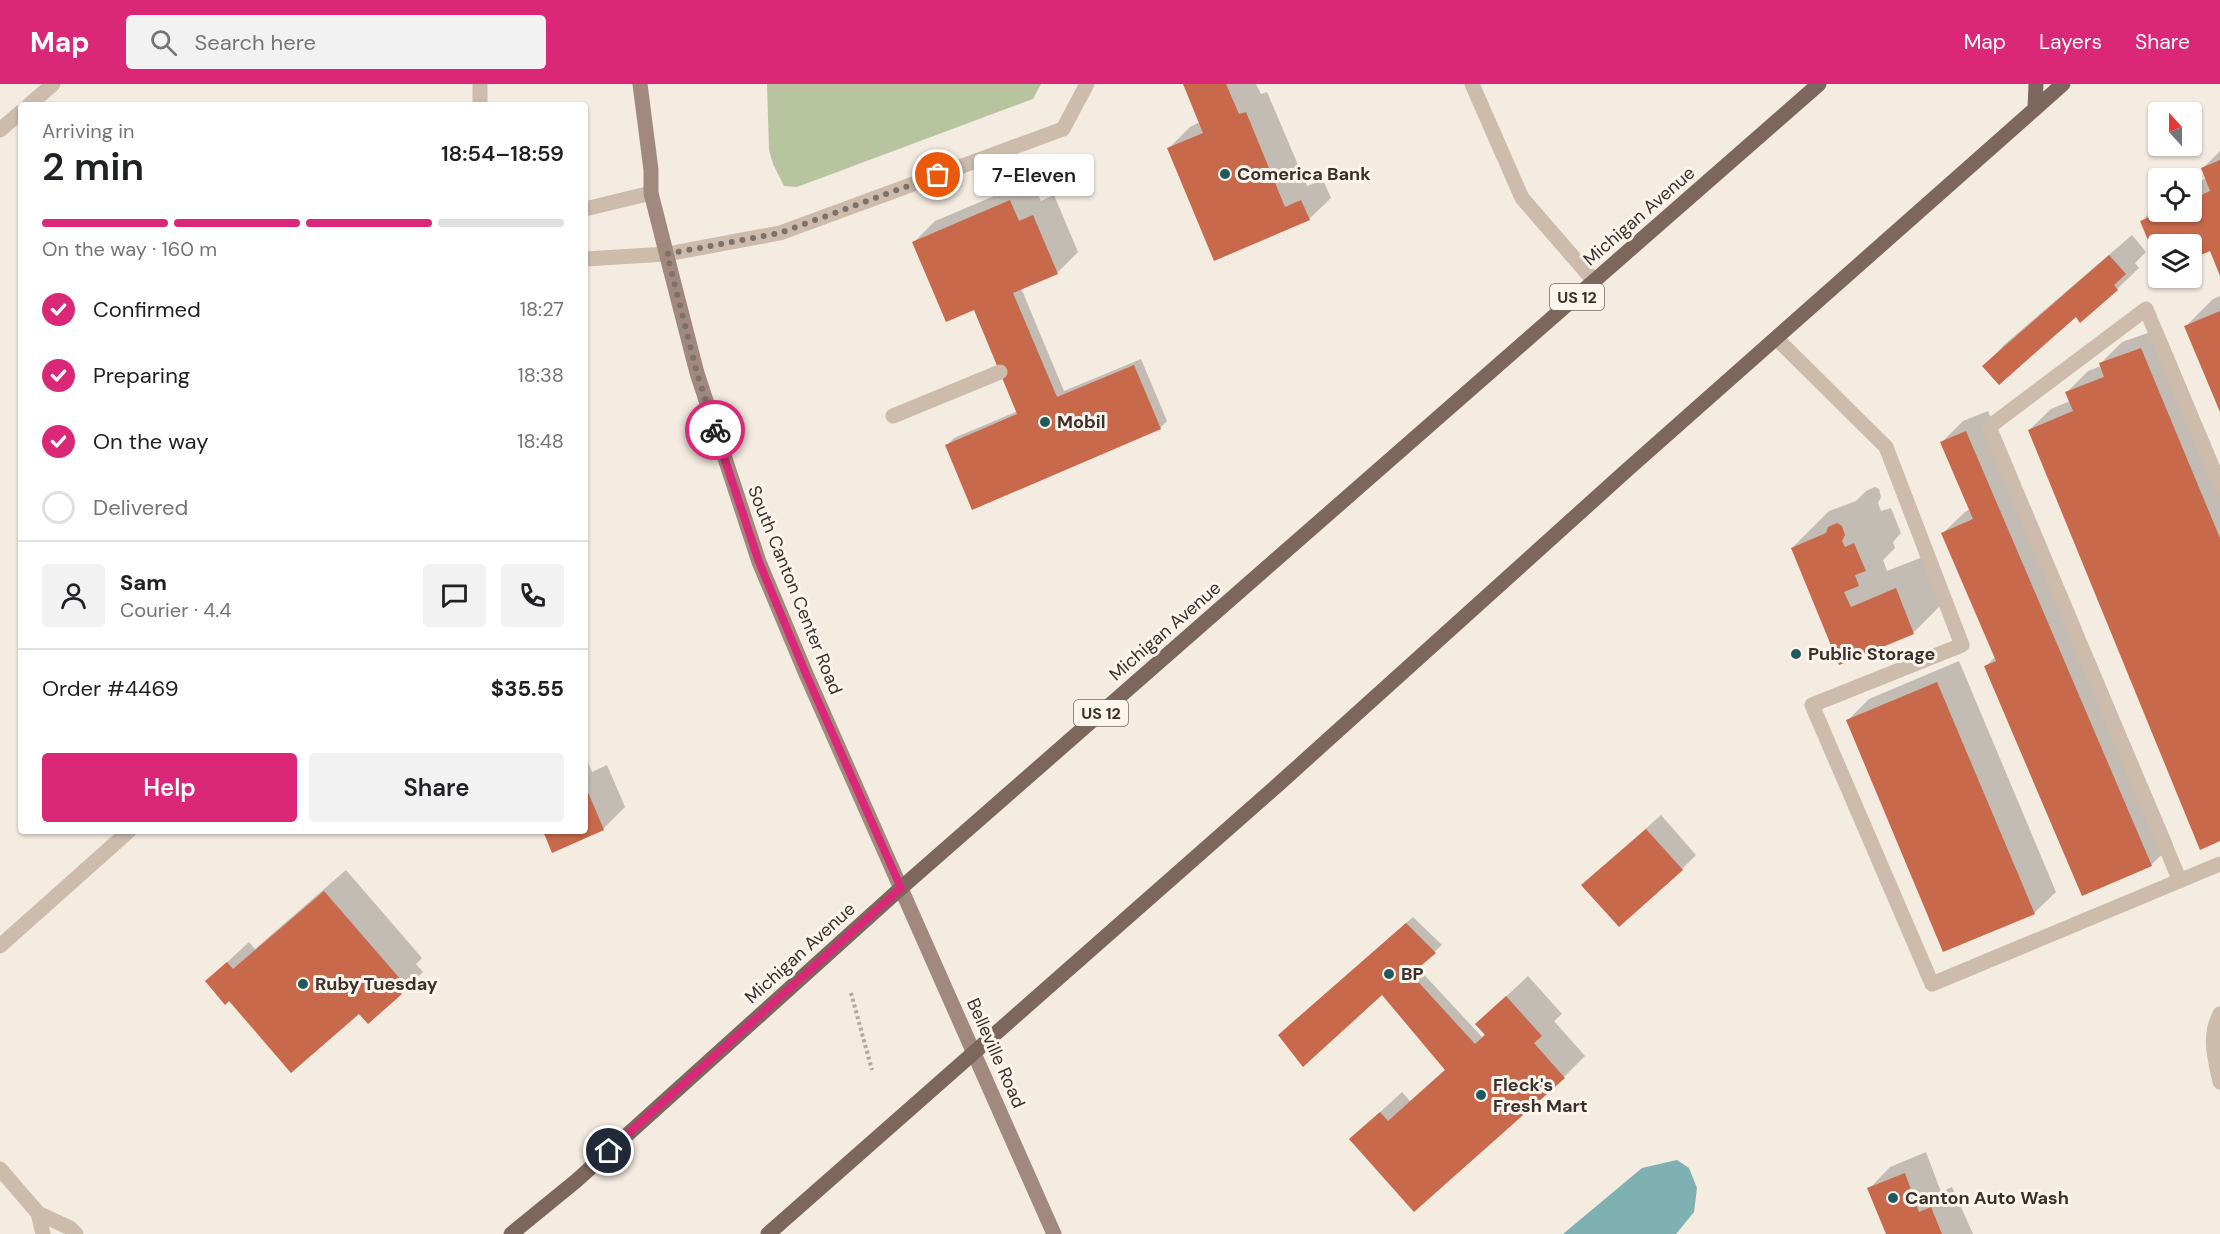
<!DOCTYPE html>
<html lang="en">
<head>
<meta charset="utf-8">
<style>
  :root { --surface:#fff; --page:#f2f2f2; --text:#202124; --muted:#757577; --line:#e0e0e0; --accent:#db2777 }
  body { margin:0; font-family:"DM Sans",sans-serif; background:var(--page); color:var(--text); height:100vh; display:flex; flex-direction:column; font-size:22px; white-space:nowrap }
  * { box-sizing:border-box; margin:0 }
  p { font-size:20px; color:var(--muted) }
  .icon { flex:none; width:33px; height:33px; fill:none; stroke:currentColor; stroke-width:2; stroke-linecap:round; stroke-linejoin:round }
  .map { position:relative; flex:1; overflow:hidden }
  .sheet { position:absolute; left:18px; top:18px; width:570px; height:732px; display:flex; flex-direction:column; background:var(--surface); border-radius:6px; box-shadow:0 2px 4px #0004 }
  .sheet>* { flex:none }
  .needle { width:39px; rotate:339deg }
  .controls { position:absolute; left:2148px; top:18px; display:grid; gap:12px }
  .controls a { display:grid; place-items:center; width:54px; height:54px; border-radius:6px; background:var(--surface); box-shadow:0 2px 4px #0004; font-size:30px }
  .pin { position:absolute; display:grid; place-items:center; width:51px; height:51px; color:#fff; margin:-26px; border:3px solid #fff; border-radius:50%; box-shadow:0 2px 6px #0007 }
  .courier { position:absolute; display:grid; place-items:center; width:60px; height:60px; margin:-30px; border:4px solid #db2777; border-radius:50%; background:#fff; color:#222; box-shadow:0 2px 8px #0007 }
  .bubble { position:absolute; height:42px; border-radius:6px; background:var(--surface); box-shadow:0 2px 4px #0004; font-size:20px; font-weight:600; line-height:42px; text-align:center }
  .summary em { font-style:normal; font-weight:600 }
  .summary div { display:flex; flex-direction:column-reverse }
  .summary { display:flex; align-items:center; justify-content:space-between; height:102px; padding:0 24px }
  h1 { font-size:39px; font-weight:600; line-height:45px }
  .bar { display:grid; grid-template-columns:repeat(4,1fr); gap:9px 6px; align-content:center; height:72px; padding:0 24px }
  .bar i { height:8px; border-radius:4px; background:var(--line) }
  .bar .active { background:var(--accent) }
  .bar p { grid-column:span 4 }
  .line { display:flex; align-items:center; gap:15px; padding:0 24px; border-top:2px solid var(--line) }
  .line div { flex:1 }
  .round { display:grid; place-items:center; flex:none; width:63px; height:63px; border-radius:6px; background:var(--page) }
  ol { padding:0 24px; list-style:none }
  li { display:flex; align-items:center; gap:18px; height:66px }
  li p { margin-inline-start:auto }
  li .icon { padding:6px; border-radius:50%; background:var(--accent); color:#fff; stroke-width:4 }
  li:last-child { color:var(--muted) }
  li i { width:33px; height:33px; border:3px solid var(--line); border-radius:50% }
  .button { display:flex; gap:12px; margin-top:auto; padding:12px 24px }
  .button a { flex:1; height:69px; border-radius:6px; background:var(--accent); color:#fff; font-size:24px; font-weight:600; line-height:69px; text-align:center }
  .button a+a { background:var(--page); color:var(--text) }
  header { display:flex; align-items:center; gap:36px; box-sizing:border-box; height:84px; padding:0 30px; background:var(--accent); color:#fff }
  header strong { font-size:28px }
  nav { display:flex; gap:33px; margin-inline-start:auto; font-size:21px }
  .search { width:420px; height:54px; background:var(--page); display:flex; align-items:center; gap:15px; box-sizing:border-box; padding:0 21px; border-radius:6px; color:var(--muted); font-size:22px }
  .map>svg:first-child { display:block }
</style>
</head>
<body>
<header>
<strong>Map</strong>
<div class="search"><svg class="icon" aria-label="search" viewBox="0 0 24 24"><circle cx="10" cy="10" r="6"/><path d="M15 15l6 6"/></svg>Search here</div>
<nav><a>Map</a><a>Layers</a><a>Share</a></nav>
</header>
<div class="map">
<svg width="2220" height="1150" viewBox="0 0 2220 1150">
  <rect width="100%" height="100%" fill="#f4ebe1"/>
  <path fill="#b8c4a0" d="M767 0H1041L1033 15 797 103 784 102 773 80 769 66Z"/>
  <path fill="#7fb0b2" d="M1677 1076 1689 1084 1697 1104 1694 1128 1676 1150H1563L1642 1084Z"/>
  <path fill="#0003" d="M1185 0H1256L1261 10 1267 8 1307 102 1323 96 1331 114 1309 135 1215 175 1169 64 1190 43 1200 38Z
    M2220 67V188L2210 165 2192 173V160H2158V176L2142 137 2158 120V128H2192V100L2207 94 2203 84Z
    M1032 96 1041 117 1054 111 1078 168 1057 189 1021 204 1064 307 1141 275 1167 337 1160 344 947 361 954 354 1018 327 975 224 914 158 935 137Z
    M2132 151 2146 168 2135 179 2139 184 2117 205 2081 236 2077 231 1984 282 2005 260Z
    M2220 212V324L2186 242 2213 215Z
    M2162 244 2220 382V756L2029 346 2051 325 2070 317 2067 308 2088 287 2101 282V279L2122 258Z
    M1988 327 2173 760 2151 781 1986 582 1996 572 1943 449 1965 428 1970 425 1942 358 1963 337Z
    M1875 403 1879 405 1881 413 1878 419 1881 427 1891 424 1901 449 1893 458 1895 464 1883 476 1887 487 1933 469 1950 512 1913 549 1839 579 1792 464 1829 427 1856 417 1866 407Z
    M1959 577 2056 808 2034 829 1848 636 1869 615Z
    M585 671 592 688 607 681 625 723 603 745 553 767 544 747H585Z
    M1661 731 1696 771 1682 785 1598 787Z
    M346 786 422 874 416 880 423 888 401 909 359 927 229 915 207 897 249 858 255 865Z
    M1413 833 1442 861 1417 883 1482 953 1486 949 1477 940 1528 892 1562 930 1554 937 1585 972 1564 993 1351 1055 1402 1008 1410 1017 1446 985 1382 909 1286 944Z
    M1926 1068 1941 1108 1952 1103 1973 1150H1888L1869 1105 1890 1083Z"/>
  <path fill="#c8694b" d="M1183 0H1226L1239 30 1246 28 1285 123 1301 116 1310 136 1214 177 1167 64 1203 49Z
    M2220 76V192L2210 167 2192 175V160H2158V180L2140 137 2162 128H2192V115L2210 107 2201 84Z
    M1010 116 1019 137 1033 131 1058 190 1013 209 1057 313 1134 281 1161 345 972 426 945 361 1017 330 974 226 946 238 912 158Z
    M2109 171 2126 190 2114 201 2118 206 2080 239 2076 233 1999 301 1982 282Z
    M2220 227V328L2184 242Z
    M2141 264 2220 454V757L2200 766 2028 346 2073 327 2065 308 2104 293 2099 279Z
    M1966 347 2152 782 2082 812 1984 582 1996 577 1941 449 1973 435 1940 358Z
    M1837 439 1842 442 1845 451 1842 457 1845 463 1854 459 1866 487 1855 491 1859 502 1844 508 1851 523 1896 504 1914 550 1839 581 1791 464 1826 449 1828 443Z
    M1937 598 2035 830 1943 868 1846 636Z
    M585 701 604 746 552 769 543 747H585Z
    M1646 745 1683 786 1619 843 1581 801Z
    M324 807 402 897 396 902 402 910 368 940 359 930 291 989 229 917 225 921 205 897 227 878 233 885Z
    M1406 839 1436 869 1411 890 1475 960 1485 951 1475 940 1506 912 1542 952 1534 959 1565 994 1414 1128 1349 1055 1380 1028 1388 1037 1445 986 1382 911 1303 983 1278 951Z
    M1905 1089 1919 1128 1931 1123 1942 1150H1886L1867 1104Z"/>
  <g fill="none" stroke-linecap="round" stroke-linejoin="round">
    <path stroke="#b9a596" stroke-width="4" stroke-dasharray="3 3" stroke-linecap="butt" d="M851 909 872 986"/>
    <path stroke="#cdbbac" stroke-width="15" d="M480 0V21
      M29 21 53 0
      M0 46 21 28
      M585 125 651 109
      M585 175 667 170 780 149 1063 45 1087 0
      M1777 255 1886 363 1962 561 1812 621 1932 900 2220 780
      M893 332 1000 288
      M2180 797 1989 343 2146 225 2220 402
      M0 862 129 747
      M2220 930C2208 952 2215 975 2220 998
      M0 1085 38 1129 70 1144 76 1150
      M38 1129 43 1150"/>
    <path stroke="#cdbbac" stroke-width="15" d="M1472 0 1522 114 1594 197"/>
    <path stroke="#a18a7d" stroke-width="15" d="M640 0 651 86V109L671 188 697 289 759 478 806 590 1054 1150"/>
    <path stroke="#7d675c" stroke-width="15" d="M2035 25 2036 0
      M511 1150 576 1097 901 804 1819 0
      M768 1150 1281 698 1627 386 2063 0"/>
  </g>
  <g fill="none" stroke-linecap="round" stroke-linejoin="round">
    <path stroke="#7c716b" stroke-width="6" stroke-dasharray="0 10.8" d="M715 346 697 289 667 170 780 149 938 91"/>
    <path stroke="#db2777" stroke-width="8" d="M609 1067 901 804 806 590 759 478 715 346"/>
  </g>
  <g fill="#1f5a5e" stroke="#fbf5ee" stroke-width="2">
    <circle cx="1225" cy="90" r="6"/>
    <circle cx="1045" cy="338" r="6"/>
    <circle cx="1796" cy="570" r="6"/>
    <circle cx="1389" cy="890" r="6"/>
    <circle cx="303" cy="900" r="6"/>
    <circle cx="1481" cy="1011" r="6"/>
    <circle cx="1893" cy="1114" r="6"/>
  </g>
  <g text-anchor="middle" stroke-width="6" stroke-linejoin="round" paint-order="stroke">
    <g fill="#fbf5ee" stroke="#756b66" stroke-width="1.5">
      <rect x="1550" y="200" width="54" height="26" rx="4.5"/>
      <rect x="1074" y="616" width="54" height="26" rx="4.5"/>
    </g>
    <g font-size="16" font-weight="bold" fill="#3b302b">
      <text x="1577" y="219">US 12</text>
      <text x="1101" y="635">US 12</text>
    </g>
    <g font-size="18" font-weight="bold" fill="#3b302b" stroke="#fbf5ee" text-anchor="start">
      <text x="1237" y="96">Comerica Bank</text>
      <text x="1057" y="344">Mobil</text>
      <text x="1808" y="576">Public Storage</text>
      <text x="1401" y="896">BP</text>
      <text x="315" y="906">Ruby Tuesday</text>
      <text x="1493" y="1007">Fleck's<tspan x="1493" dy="21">Fresh Mart</tspan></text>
      <text x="1905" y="1120">Canton Auto Wash</text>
    </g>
    <g font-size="18" fill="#3b302b" stroke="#fbf5ee">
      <text transform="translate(1639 132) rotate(-41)" y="6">Michigan Avenue</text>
      <text transform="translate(795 506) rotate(68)" y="6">South Canton Center Road</text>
      <text transform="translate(1165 547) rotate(-41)" y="6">Michigan Avenue</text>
      <text transform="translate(800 869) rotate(-42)" y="6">Michigan Avenue</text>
      <text transform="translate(996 969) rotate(66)" y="6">Belleville Road</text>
    </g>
  </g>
</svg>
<div class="controls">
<a><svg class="needle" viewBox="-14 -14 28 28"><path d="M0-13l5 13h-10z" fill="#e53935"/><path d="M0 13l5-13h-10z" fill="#757577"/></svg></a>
<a><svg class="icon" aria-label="locate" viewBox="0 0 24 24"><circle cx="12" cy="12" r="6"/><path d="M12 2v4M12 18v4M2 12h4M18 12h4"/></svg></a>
<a><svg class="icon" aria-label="layers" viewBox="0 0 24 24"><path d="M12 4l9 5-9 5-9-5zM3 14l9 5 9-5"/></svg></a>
</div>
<div class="pin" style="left:938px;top:91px;background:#ea580c"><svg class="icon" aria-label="bag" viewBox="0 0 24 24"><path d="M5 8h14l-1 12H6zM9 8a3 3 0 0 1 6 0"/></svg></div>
<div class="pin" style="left:609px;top:1067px;background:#1f2937"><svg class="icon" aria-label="home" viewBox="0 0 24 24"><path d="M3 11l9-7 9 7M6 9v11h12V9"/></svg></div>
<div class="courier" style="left:715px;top:346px"><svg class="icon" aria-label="bike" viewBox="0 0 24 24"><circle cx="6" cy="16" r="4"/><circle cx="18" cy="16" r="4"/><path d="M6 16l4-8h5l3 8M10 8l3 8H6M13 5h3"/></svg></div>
<div class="bubble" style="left:974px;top:70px;width:120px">7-Eleven</div>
<section class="sheet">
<div class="summary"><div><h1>2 min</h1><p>Arriving in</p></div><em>18:54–18:59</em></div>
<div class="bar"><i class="active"></i><i class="active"></i><i class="active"></i><i></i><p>On the way · 160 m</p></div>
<ol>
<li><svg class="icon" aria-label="check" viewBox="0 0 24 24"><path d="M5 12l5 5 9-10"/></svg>Confirmed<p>18:27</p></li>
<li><svg class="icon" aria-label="check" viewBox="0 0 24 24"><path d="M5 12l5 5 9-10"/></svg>Preparing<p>18:38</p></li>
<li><svg class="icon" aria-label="check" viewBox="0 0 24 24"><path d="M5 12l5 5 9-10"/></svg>On the way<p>18:48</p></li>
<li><i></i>Delivered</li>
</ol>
<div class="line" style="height:108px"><a class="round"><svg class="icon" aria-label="person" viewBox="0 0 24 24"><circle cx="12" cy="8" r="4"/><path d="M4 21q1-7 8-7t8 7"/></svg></a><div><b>Sam</b><p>Courier · 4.4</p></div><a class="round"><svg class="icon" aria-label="chat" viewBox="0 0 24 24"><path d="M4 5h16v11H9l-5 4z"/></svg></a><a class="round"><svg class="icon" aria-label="phone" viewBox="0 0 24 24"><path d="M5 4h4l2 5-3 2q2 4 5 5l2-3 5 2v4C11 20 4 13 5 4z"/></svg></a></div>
<div class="line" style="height:78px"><div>Order #4469</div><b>$35.55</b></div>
<div class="button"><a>Help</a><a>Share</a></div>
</section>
</div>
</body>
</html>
